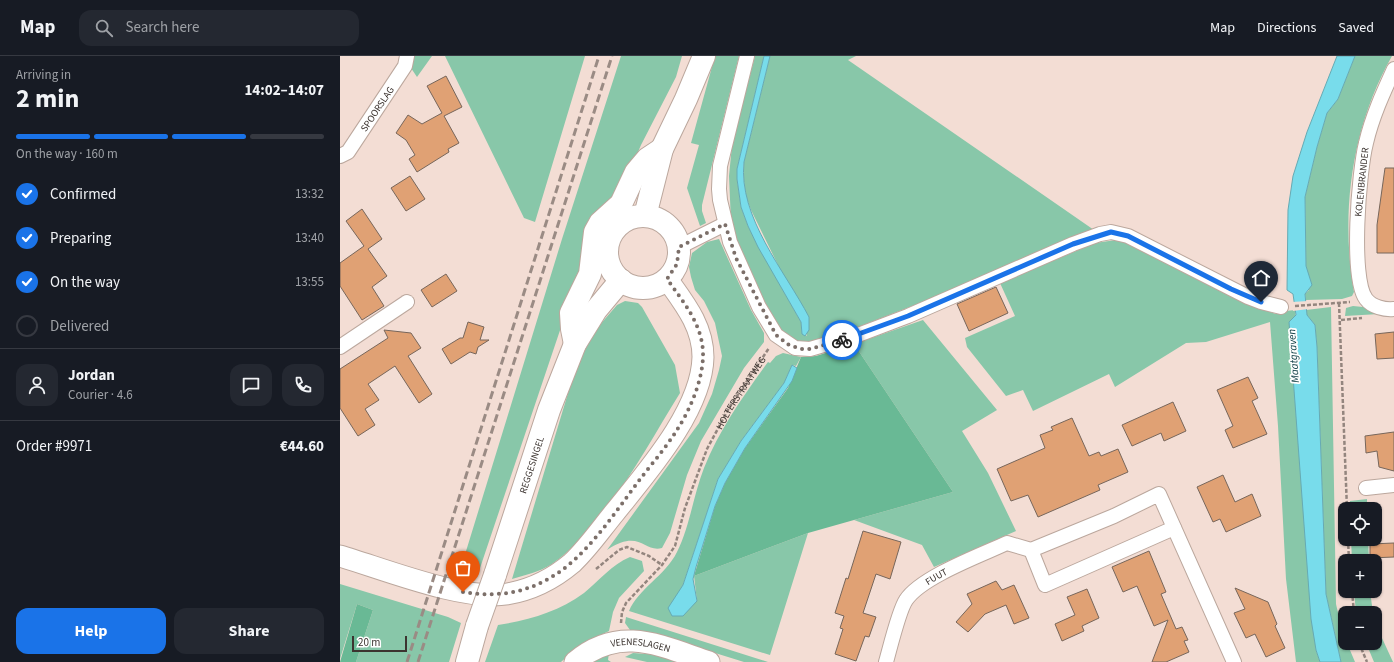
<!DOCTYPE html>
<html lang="en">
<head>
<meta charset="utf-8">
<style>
  :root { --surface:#171b24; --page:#242831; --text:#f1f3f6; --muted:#9ea1a6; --line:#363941; --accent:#1a73e8 }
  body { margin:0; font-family:"Source Sans 3",sans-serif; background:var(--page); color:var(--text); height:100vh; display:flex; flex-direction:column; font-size:15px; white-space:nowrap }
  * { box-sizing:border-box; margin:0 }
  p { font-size:13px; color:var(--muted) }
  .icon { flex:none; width:22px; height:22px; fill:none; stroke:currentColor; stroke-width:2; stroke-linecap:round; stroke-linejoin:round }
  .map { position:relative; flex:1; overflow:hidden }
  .side { display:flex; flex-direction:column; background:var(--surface); width:340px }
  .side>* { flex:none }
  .tools { position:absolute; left:998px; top:446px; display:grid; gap:8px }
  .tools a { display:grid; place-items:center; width:44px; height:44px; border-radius:8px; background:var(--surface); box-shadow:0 1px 3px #0004; font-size:20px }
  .scale { position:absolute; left:12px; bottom:10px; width:55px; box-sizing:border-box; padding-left:4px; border:2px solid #3c3430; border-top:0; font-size:11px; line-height:14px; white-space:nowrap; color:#3c3430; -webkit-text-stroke:3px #fff; paint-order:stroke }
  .pin { position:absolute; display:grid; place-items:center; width:34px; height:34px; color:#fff; margin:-41px -17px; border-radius:50% 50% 50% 0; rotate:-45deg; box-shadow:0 0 4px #0007 }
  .pin .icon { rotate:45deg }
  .courier { position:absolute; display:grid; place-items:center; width:40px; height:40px; margin:-20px; border:3px solid #1a73e8; border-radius:50%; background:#fff; color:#222; box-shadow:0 1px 5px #0007 }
  .summary em { font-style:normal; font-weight:700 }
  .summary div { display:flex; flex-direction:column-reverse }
  .summary { display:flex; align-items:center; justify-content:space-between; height:68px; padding:0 16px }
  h1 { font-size:26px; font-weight:700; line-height:30px }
  .bar { display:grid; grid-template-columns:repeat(4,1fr); gap:6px 4px; align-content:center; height:48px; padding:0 16px }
  .bar i { height:5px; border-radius:3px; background:var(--line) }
  .bar .selected { background:var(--accent) }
  .bar p { grid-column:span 4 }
  .line { display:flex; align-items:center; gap:10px; padding:0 16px; border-top:1px solid var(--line) }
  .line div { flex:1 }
  .round { display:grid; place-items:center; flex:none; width:42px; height:42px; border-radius:12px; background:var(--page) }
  ol { padding:0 16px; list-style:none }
  li { display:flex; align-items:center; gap:12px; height:44px }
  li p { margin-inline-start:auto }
  li .icon { padding:4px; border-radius:50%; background:var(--accent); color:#fff; stroke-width:4 }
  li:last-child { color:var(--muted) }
  li i { width:22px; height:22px; border:2px solid var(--line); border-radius:50% }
  .button { display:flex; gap:8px; margin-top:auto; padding:8px 16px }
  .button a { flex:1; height:46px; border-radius:12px; background:var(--accent); color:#fff; font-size:16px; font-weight:700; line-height:46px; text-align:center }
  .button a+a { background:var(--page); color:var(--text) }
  header { display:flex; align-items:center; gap:24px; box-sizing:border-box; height:56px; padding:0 20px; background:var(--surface); border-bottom:1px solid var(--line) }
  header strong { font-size:19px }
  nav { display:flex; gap:22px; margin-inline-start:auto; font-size:14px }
  .search { width:280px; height:36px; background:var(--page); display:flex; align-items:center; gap:10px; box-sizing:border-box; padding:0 14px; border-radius:12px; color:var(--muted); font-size:15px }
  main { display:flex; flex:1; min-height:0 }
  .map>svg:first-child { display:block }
</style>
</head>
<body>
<header>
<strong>Map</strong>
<div class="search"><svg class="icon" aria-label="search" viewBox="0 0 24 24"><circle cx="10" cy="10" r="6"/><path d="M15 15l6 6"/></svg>Search here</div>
<nav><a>Map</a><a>Directions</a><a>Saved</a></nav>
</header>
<main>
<section class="side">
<div class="summary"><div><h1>2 min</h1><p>Arriving in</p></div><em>14:02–14:07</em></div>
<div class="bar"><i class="selected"></i><i class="selected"></i><i class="selected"></i><i></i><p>On the way · 160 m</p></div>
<ol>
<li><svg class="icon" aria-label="check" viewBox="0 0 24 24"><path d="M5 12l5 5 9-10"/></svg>Confirmed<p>13:32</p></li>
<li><svg class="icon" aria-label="check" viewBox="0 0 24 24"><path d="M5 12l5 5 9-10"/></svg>Preparing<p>13:40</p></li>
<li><svg class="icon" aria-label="check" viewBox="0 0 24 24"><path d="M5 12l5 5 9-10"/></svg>On the way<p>13:55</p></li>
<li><i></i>Delivered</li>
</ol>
<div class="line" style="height:72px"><a class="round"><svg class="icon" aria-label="person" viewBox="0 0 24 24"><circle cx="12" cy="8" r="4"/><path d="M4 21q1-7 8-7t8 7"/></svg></a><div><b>Jordan</b><p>Courier · 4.6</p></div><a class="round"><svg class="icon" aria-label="chat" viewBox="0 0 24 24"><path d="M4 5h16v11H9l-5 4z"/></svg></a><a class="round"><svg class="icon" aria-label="phone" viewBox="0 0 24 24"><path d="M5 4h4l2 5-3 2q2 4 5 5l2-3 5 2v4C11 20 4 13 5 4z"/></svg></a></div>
<div class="line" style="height:52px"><div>Order #9971</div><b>€44.60</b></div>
<div class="button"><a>Help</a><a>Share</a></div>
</section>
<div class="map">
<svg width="1054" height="606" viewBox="0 0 1054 606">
  <rect width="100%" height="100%" fill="#f3ddd4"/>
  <path fill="#88c7a9" d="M74 0H92L77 21 71 12Z
    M105 0H245L195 166 184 162Z
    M281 0H342L336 21 301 89 283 131 245 200 137 521 119 518 222 183Z
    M375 0H399L362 149V155L366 167 360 170 347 132 359 89 351 87Z
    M415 0H424L397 113V123L401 151 408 170 418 190 461 266 462 277 466 280 467 279 437 207 411 154 406 140 404 126V106L430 0H516L508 4 754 174 580 247 495 280 466 288 458 287 444 279 406 214 391 166 389 120 392 89Z
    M1015 0H1052C1012 70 1000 156 1014 236L1012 240 1002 243 966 244 965 238 969 234 966 210 965 141 977 91 987 57 998 43Z
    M379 183 411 254 424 277V286L404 312 361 385 347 419 330 477 322 492C304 497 300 472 267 494L359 367 372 338 379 314 382 300 379 286 375 267 364 245 355 234 351 221 349 211 352 197 367 186Z
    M776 184 786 187 907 248 936 258 937 256 955 254 976 594 980 606H956L946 523 938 370 930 266 866 286 846 287 775 331 769 318 693 355 683 334 666 340 627 291 625 282 675 260 660 227 755 187Z
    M285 245 298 247 302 251 335 309 340 337C305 393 266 470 212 508 199 516 186 519 172 523L238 304 258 271 277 249Z
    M1013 250 1023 251 1039 258 1005 260 1006 252Z
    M991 251 996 548 1005 587H1007L1015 606H1001L986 538 977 291 975 269 967 259 966 254Z
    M583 264 657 354 622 375 648 417 676 475 594 511 582 489 514 464 613 436 514 288Z
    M443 297 461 301 456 310 452 309 444 327 401 385 378 423 343 529 336 542 330 549 357 545 354 520 468 477 430 599 289 555C298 533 325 520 337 496 350 470 353 440 364 412 379 374 404 339 428 306L430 307 436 300Z
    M1027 443V453H1010V445Z
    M1011 483H1028L1029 505H1012Z
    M290 501 302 505 304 515 279 542 273 556 269 575 240 589 221 606H145L158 569C189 564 218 556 244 537 260 524 271 509 290 501Z
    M0 528 108 561 121 567 109 606H16L33 554 17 548 0 603Z
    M1014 535H1030L1033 557H1016Z
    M286 561 428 606H404L311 577 290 574 285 567Z
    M1035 566 1036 569 1053 606H1034L1026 587H1035Z
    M308 596 339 606H307L285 601 293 597 307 598Z
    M269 597 268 604 271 606H251Z"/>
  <path fill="#69b995" d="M514 288 613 436 468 477 354 520 375 450 385 427 405 392 448 332 461 301 476 300Z
    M17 548 33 554 16 606H0Z"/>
  <path fill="#78dceb" stroke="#66aab3" d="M424 0H430L404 106C398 161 445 215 469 261V274L465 280 462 278 461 266 418 191 408 170 401 151 397 123V113Z
    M997 0H1015L998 43 987 57 977 91 965 141 966 210 972 229 965 238 967 259 975 269 977 291 986 538 1001 606H980L976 594 971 563 949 266 956 259 953 238 947 234 948 154 953 120 967 76Z
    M452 309 457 312 452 325 405 392 385 427 375 450 356 511 353 523 357 545 343 560H332L328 552 343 529 378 423 401 385 444 327Z"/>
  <path fill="#f3ddd4" d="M968 245V253L953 255 952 246Z"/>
  <path fill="#e0a174" stroke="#77665b" d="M106 20 122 51 104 60 119 87 108 93 109 96 77 116 69 103 75 99 66 84 56 77 68 59 82 68 102 57 87 30Z
    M1045 112H1054V197H1037V169Z
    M70 120 85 143 66 155 51 132Z
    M22 153 42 183 28 193 47 220 32 231 44 250 22 264 0 230V207L24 190 6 165Z
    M106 218 117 235 92 251 81 234Z
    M656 231 668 257 629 275 617 248Z
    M128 266 144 271 140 284H149L138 291 136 298 130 296 111 308 102 293 120 282H123Z
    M44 274 71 277 81 292 68 300 92 338 79 347 55 310 28 328 39 344 25 353 35 369 18 380 0 352V313L48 282Z
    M1054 276V302L1037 303 1035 278Z
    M908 321 918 342 912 345 927 378 893 392 885 374 893 370 877 334Z
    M833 346 846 375 824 385 821 377 792 390 782 369Z
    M732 362 749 400 759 396 761 400 778 393 788 416 758 429 760 434 698 461 688 439 671 445 657 413 705 392 700 379 713 374 711 371Z
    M1054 376V415L1039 411 1037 395 1026 397 1025 380Z
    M883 419 895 446 912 438 921 460 886 476 880 463 873 466 857 431Z
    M523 475 561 486 550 523 536 518 523 557 536 561 529 581 525 580 516 605 495 598 503 573 500 572 504 560 495 557 506 522 508 523Z
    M1054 487V501L1030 502V488Z
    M809 495 826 536 821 538 836 573 842 571 848 584 844 585 849 596 826 606H812L828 564 814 570 797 530 783 536 772 511Z
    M656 525 662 534 674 529 689 562 674 568 666 549 645 558 628 576 616 566 632 548 627 538Z
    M895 532 928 546 937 568 935 570 945 592 926 601 915 578 906 582 894 557 905 553Z
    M747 533 759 562 742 570 744 575 722 585 715 568 735 559 727 541Z"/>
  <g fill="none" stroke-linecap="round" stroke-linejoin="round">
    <g stroke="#bba79d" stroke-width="16">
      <g id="street">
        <path d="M407 0 380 110 379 133 380 144 390 186 419 251 436 279 455 292 470 293 518 279 568 260 733 188 760 178 771 176 788 180 908 241 921 246 941 251"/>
        <path d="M1054 13C1043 37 1032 61 1026 87 1019 114 1010 222 1026 243 1032 251 1045 254 1054 253"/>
        <path id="s2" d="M0 100 8 96 65 10 67 0"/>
        <path d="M339 191 385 168"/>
        <path d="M0 291 67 246"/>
        <path d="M1026 432 1054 429"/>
        <path d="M691 494 705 529 834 472"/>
        <path id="s3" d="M546 606C550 592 559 554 566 544 581 521 641 499 667 487L691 494 774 460 819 438 894 606"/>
      </g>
    </g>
    <g stroke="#bba79d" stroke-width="23">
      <g id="secondary">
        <path d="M0 500C44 513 123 545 167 538 191 534 213 523 232 507 248 492 261 473 275 456 307 416 362 354 363 301 363 270 344 247 327 223"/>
        <path id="s4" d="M235 606C280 568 321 590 369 606"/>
      </g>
    </g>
    <g stroke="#bba79d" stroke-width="24">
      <g id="primary">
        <path d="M305 160 322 93 346 43 364 0"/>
        <circle cx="303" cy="196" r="36"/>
        <path d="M235 288 232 273 231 257 250 218 255 176 260 167 281 148 296 116 307 103 322 93"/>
        <path id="s5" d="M155 519 209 354 235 288 256 254 281 224"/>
        <path d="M127 606 137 570"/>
      </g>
    </g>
    <g stroke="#93857e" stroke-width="2.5" stroke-dasharray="4 2" stroke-linecap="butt">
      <path d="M999 247 1007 453"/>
      <path d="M955 250 1010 246"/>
      <path d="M1001 264 1022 262"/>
      <path d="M1008 483 1009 505"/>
      <path d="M256 513 279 494 287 491 309 500 322 509"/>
      <path d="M1012 535 1014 557"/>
      <path id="s1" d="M281 567 282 556 286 547 322 509 335 490 345 452 367 393 389 352 429 292"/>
      <path d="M1019 587 1027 606"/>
    </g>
    <use href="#street" stroke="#fff" stroke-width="14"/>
    <use href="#secondary" stroke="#fff" stroke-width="21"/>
    <use href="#primary" stroke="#fff" stroke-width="22"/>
    <path stroke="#9a8b84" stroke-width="3" stroke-dasharray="8 4" stroke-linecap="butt" d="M67 606 259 0
      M78 606 272 0"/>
    <g stroke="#bba79d" stroke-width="24" stroke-linecap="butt">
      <path id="primary-bridge" d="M137 570 155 519"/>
    </g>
    <use href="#primary-bridge" stroke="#fff" stroke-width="22"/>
  </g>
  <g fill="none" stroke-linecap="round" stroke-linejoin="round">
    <path stroke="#7c6f69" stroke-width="4" stroke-dasharray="0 7.2" d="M123 536C153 541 182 538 208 523 245 503 273 459 298 426 310 410 324 394 335 377 349 356 362 327 363 301 364 270 344 247 327 223L337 208 339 191 385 168 396 202 436 279 449 289 462 293H470L502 284"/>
    <path stroke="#1a73e8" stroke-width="5" d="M502 284 568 260 733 188 771 176 788 180 891 233 921 246"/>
  </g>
  <g text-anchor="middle" stroke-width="3.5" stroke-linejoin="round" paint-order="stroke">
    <g font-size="10" fill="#3c3430" stroke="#fff">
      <text dy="4" stroke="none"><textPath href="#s2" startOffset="61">SPOORSLAG</textPath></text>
      <text transform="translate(1021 126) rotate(-84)" y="4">KOLENBRANDER</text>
      <text dy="4" stroke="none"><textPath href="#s1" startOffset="264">HOLTERSTRAATWEG</textPath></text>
      <text dy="4" stroke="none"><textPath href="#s5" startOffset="116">REGGESINGEL</textPath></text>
      <text dy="4" stroke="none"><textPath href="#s3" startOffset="104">FUUT</textPath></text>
      <text dy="4" stroke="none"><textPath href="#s4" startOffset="71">VEENESLAGEN</textPath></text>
    </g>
    <g font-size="11" font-style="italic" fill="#124047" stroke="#fff">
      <text transform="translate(953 300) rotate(-94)" y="4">Maatgraven</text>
    </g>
  </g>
</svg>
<div class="tools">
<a><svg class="icon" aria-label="locate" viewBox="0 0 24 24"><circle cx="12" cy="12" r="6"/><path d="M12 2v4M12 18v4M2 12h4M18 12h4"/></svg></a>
<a>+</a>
<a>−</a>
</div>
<div class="scale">20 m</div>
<div class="pin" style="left:123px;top:536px;background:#ea580c"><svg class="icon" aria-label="bag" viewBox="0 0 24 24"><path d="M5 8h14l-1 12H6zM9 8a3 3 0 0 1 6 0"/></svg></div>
<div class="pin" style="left:921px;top:246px;background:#1f2937"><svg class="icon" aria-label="home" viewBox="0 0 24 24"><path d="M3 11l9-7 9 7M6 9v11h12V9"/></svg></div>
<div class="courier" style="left:502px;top:284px"><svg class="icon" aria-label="bike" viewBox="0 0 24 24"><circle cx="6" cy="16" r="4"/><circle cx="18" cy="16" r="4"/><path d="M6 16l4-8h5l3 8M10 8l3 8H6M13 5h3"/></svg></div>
</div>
</main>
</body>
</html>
